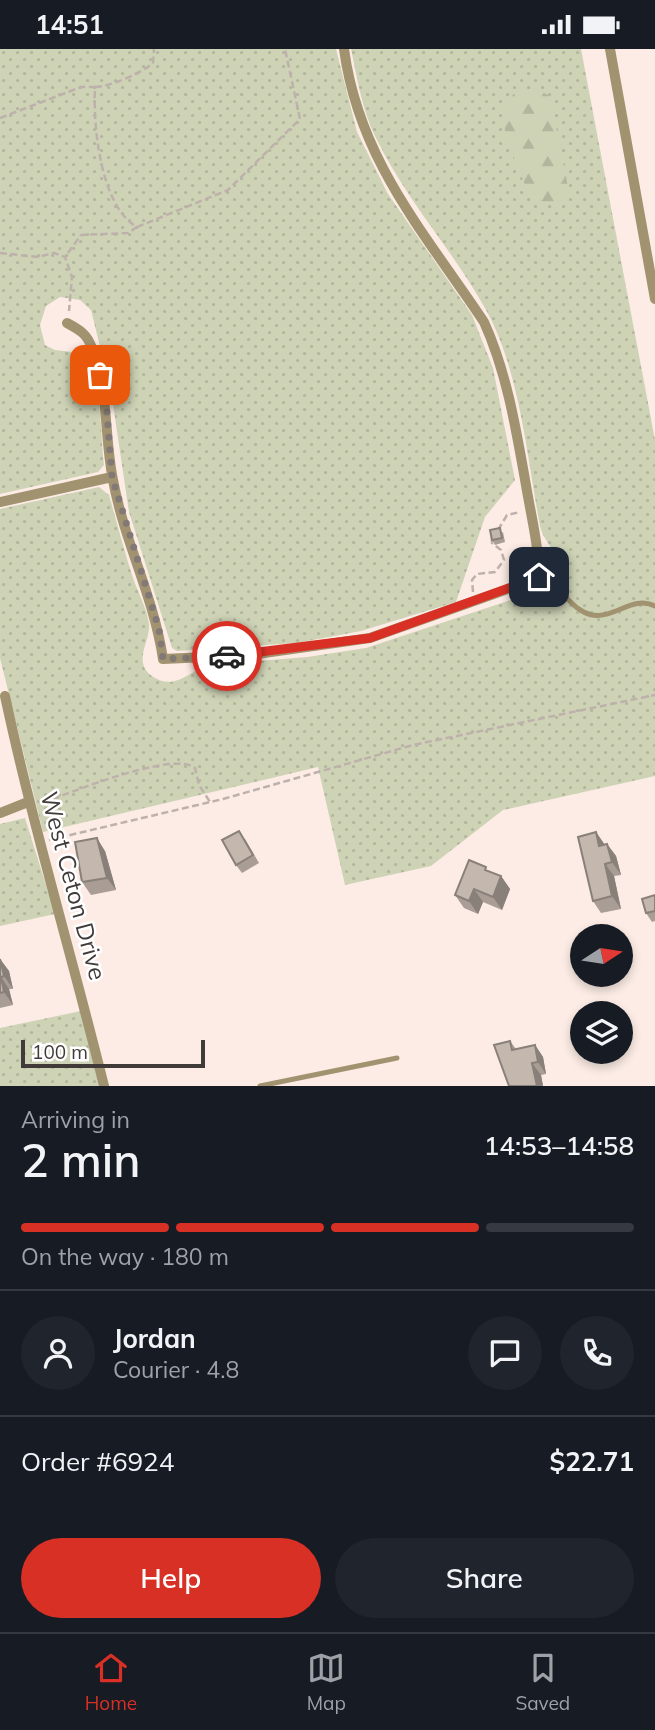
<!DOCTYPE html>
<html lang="en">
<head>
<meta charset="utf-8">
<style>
  :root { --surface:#171b24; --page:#20242c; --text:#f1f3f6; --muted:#9ea1a6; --line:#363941; --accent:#d93025 }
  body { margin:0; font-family:Mulish,sans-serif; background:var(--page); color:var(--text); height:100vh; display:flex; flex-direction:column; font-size:26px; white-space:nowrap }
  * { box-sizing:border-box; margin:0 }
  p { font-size:23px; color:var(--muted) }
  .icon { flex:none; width:38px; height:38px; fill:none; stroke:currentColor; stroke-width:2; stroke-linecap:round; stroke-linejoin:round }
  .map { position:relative; height:1037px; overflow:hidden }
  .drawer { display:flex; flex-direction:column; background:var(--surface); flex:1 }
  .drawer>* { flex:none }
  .needle { width:46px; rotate:78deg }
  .fabs { position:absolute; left:570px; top:875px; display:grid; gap:14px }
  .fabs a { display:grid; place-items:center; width:63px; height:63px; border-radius:50%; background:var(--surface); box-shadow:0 4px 10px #0003; font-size:35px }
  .scale { position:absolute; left:21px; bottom:18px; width:184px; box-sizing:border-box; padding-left:7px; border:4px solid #403a38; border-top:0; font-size:19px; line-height:24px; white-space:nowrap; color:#403a38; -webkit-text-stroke:5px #fff; paint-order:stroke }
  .pin { position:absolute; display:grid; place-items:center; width:60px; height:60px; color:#fff; margin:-30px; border-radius:14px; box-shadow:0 4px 10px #0006 }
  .courier { position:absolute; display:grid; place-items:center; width:70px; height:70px; margin:-35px; border:5px solid #d93025; border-radius:50%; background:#fff; color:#222; box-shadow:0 2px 9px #0007 }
  .headline em { font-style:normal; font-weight:600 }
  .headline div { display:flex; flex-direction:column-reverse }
  .headline { display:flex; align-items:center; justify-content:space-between; height:119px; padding:0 21px }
  h1 { font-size:46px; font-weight:600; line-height:52px }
  .bar { display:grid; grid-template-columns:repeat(4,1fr); gap:10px 7px; align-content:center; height:84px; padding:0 21px }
  .bar i { height:9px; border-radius:5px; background:var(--line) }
  .bar .selected { background:var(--accent) }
  .bar p { grid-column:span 4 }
  .line { display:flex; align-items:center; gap:18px; padding:0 21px; border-top:2px solid var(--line) }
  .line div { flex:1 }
  .round { display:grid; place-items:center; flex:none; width:74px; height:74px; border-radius:37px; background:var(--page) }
  .button { display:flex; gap:14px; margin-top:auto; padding:14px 21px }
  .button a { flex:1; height:80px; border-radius:42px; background:var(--accent); color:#fff; font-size:28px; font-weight:600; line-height:80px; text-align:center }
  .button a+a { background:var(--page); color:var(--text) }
  .status { display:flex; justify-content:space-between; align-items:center; height:49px; padding:0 35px; background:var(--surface); direction:ltr }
  .status svg { height:19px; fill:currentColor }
  .menu { display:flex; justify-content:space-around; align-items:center; height:98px; border-top:2px solid var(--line); background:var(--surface); font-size:19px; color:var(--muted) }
  .menu a { display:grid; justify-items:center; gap:4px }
  .menu .selected { color:var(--accent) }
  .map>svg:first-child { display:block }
</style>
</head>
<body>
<div class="status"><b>14:51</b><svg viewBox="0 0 49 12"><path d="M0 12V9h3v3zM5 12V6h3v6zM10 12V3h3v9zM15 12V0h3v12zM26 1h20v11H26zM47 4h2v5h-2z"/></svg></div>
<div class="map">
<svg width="655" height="1037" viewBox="0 0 655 1037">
  <defs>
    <pattern id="grass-dots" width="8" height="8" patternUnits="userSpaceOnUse" patternTransform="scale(1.75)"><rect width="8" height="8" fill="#ced3b6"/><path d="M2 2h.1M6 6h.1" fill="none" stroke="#b2b69d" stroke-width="1.8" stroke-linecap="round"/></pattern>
    <pattern id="forest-firs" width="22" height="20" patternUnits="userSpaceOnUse" patternTransform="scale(1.75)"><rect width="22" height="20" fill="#ced3b6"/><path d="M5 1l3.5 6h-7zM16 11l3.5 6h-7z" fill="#b2b69d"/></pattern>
  </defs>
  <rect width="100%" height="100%" fill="#fcece5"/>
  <path fill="url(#grass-dots)" d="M0 0H336L357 83 388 145 472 266 493 319 515 431 485 468 456 553 361 582 297 594 177 602 172 599 129 463 111 342 91 261 80 251 60 248 46 257 40 276 45 296 55 301 81 304C103 333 100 381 104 416L98 423 0 445Z
    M351 0H581L655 391V727L503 761 431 817 345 836 318 718 43 783 0 609V460L99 438 109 446C117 474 124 501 133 529 138 543 147 560 149 575 151 592 130 615 155 629 177 641 190 621 209 616L307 608 366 599 514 550C533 557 560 553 564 528 566 510 544 496 540 477 527 409 520 322 486 261 453 201 405 150 375 87 362 60 357 29 351 0Z
    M25 769 55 865 0 877V775Z
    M81 962 99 1037H0V979Z"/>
  <path fill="url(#forest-firs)" d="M536 40 550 47 568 138 564 150 546 155 525 136 506 89 502 60 515 43Z"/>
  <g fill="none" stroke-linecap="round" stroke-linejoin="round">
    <path stroke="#beb1ac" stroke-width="2.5" stroke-dasharray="7 3.5" stroke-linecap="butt" d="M95 38C109 38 142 24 153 14L154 0
      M0 69 81 38H95C93 76 100 157 137 178L128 184 81 186 65 208
      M137 178 228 141 300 70 285 0
      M0 204 38 208 54 204 65 208 72 228 69 262
      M498 481 507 466 520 463
      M473 543 472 531 477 525 495 523 504 511 501 501 492 494V484
      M43 754C69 744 174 701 195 719L199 736 210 753
      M49 791 223 750 413 696 655 646"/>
    <path stroke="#a29370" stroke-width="5" d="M539 529C563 537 571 562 592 566 614 570 633 546 655 557
      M260 1037 397 1009"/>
    <path stroke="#a29370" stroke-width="10" d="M610 0 655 250
      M67 274C80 281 87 285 92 299 109 342 104 387 113 431 124 492 154 548 163 610L250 606 370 589 539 529C539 499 532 471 527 442 517 386 508 326 484 273 424 183 359 111 344 0
      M0 453 112 428
      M5 647C33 778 72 907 104 1037
      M0 764 28 753"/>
  </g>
  <path fill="#a99d96" d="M503 483 505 493 495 496 492 491Z
    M596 783 604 795H607L616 807 621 826 614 827 621 860 601 864 593 852Z
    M245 790 259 814 242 824 236 816Z
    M105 802 116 841 91 846 82 833Z
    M489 823 501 827 510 840 502 861 483 853 478 865 464 859 455 846Z
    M655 846V872L652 873 646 864Z
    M0 910 9 922 13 940H9L13 956 0 959Z
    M510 992 516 1000 535 996 543 1008 546 1025 541 1026 543 1037H509Z"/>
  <path fill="#89807a" d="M596 783 605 796 599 797Z
    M97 789 105 802 116 841 107 829Z
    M607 795 616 807 621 826 612 813Z
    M605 815 614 827 621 860 612 847Z
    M501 827 510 840 502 861 493 848Z
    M474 840 483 853 478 865 469 852Z
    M0 910 9 922 13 940 4 927Z
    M1 928 9 940 13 956 4 943Z
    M535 996 543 1008 546 1025 538 1013Z
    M532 1014 541 1026 543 1037H537Z"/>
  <path fill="#c4b7ae" stroke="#89807a" stroke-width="2" d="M500 479 502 489 492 491 490 481Z
    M239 782 253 806 236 816 222 791Z
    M596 783 599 797 607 795 612 813 605 815 612 847 593 852 578 788Z
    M97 789 107 829 82 833 75 793Z
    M469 811 486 818 485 821 501 827 493 848 474 840 469 852 455 846Z
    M655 846V862L646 864 642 850Z
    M0 910 4 927 1 928 4 943 0 944Z
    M510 992 512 1001 535 996 538 1013 532 1014 537 1037H509L494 996Z"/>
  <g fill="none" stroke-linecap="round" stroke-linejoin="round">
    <path stroke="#827875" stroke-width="7" stroke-dasharray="0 12.6" d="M100 326 106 352 112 428 159 580 163 610 227 607"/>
    <path stroke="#d93025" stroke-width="9" d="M227 607 370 589 539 528"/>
  </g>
  <g text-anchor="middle" stroke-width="5" stroke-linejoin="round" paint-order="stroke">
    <g font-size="24" fill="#403a38" stroke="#fff">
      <text transform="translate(73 837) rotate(75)" y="8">West Ceton Drive</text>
    </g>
  </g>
</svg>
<div class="fabs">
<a><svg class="needle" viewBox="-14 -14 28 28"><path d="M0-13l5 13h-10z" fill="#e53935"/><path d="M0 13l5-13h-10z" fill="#9ea1a6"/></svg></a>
<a><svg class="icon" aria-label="layers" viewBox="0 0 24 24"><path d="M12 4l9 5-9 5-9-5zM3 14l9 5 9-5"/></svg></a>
</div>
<div class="scale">100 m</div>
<div class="pin" style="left:100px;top:326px;background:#ea580c"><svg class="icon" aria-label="bag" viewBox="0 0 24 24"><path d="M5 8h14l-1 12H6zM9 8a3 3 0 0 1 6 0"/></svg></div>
<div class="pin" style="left:539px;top:528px;background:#1f2937"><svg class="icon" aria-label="home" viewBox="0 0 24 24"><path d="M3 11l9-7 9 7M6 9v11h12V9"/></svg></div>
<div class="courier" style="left:227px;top:607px"><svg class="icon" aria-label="car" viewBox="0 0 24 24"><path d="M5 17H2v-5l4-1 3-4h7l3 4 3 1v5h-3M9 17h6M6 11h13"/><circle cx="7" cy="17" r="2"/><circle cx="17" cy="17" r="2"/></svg></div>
</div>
<section class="drawer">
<div class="headline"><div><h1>2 min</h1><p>Arriving in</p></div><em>14:53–14:58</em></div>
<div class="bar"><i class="selected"></i><i class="selected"></i><i class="selected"></i><i></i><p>On the way · 180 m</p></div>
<div class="line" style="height:126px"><a class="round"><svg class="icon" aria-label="person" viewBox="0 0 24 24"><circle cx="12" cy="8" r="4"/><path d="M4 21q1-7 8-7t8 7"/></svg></a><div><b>Jordan</b><p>Courier · 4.8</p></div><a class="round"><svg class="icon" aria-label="chat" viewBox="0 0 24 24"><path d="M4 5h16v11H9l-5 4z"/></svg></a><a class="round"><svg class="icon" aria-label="phone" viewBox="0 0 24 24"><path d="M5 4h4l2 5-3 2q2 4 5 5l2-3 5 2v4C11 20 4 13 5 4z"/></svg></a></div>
<div class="line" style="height:91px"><div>Order #6924</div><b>$22.71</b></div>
<div class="button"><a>Help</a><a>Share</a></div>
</section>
<nav class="menu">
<a class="selected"><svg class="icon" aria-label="home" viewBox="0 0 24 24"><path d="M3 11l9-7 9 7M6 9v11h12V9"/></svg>Home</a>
<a><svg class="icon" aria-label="map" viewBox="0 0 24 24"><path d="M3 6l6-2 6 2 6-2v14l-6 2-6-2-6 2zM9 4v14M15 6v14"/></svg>Map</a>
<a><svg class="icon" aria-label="saved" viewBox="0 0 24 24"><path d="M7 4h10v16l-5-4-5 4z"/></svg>Saved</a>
</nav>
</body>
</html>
